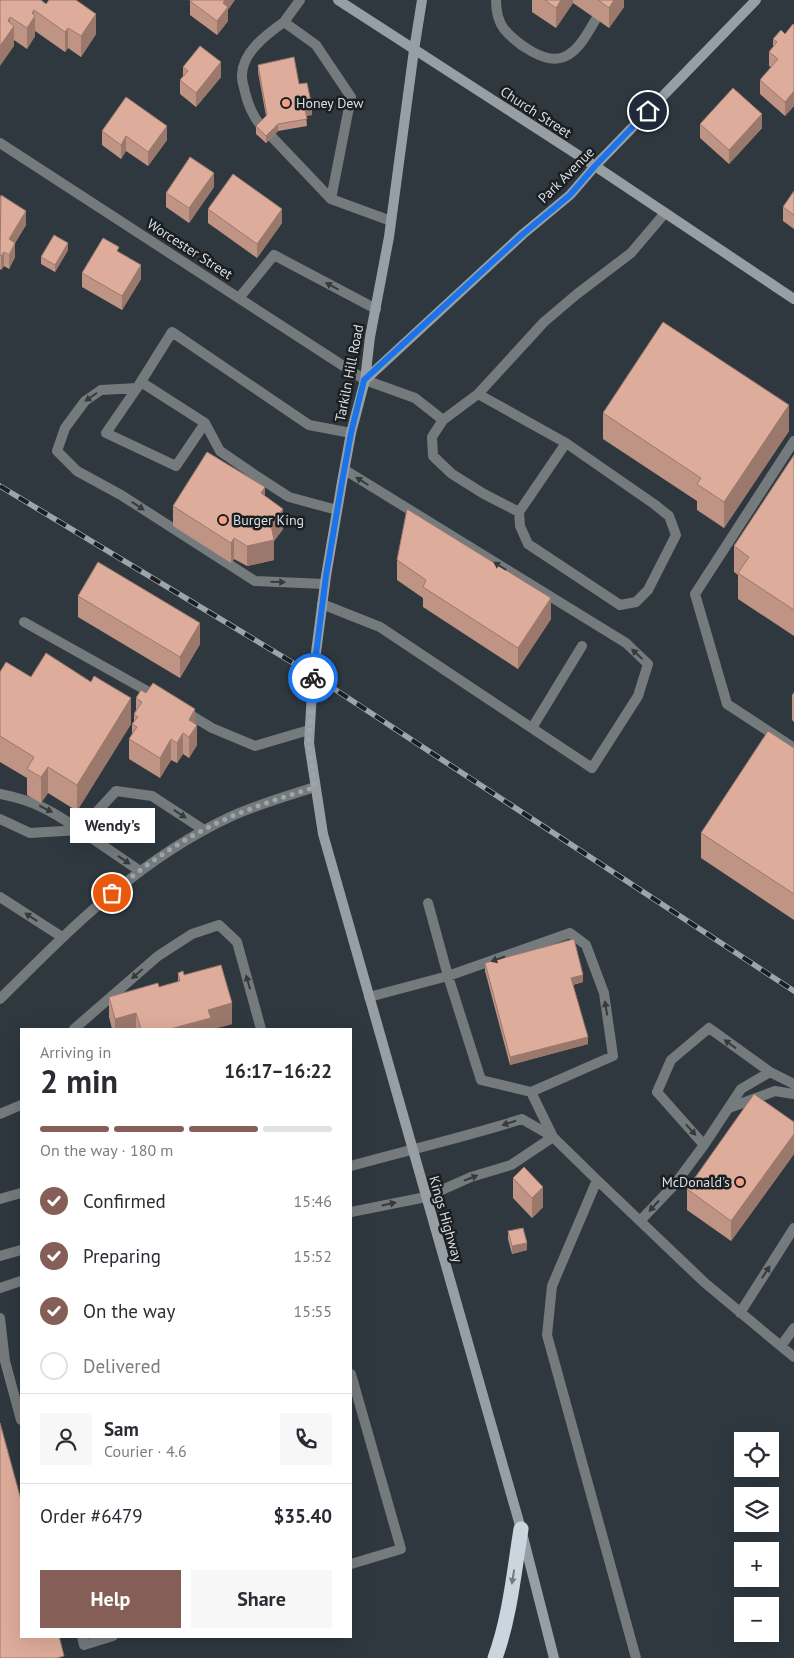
<!DOCTYPE html>
<html lang="en">
<head>
<meta charset="utf-8">
<style>
  :root { --surface:#fff; --page:#f7f7f7; --text:#2b2b33; --muted:#7c7c81; --line:#e1e1e2; --accent:#855f57 }
  body { margin:0; font-family:"PT Sans",sans-serif; background:var(--page); color:var(--text); height:100vh; display:flex; flex-direction:column; font-size:19px; white-space:nowrap }
  * { box-sizing:border-box; margin:0 }
  p { font-size:16px; color:var(--muted) }
  .icon { flex:none; width:28px; height:28px; fill:none; stroke:currentColor; stroke-width:2; stroke-linecap:round; stroke-linejoin:round }
  .map { position:relative; flex:1; overflow:hidden }
  .sheet { position:absolute; left:20px; top:1028px; width:332px; height:610px; display:flex; flex-direction:column; background:var(--surface); border-radius:0px; box-shadow:0 5px 20px #0002 }
  .sheet>* { flex:none }
  .fabs { position:absolute; left:734px; top:1432px; display:grid; gap:10px }
  .fabs a { display:grid; place-items:center; width:45px; height:45px; border-radius:0px; background:var(--surface); box-shadow:0 5px 20px #0002; font-size:25px }
  .pin { position:absolute; display:grid; place-items:center; width:42px; height:42px; color:#fff; margin:-21px; border:2px solid #fff; border-radius:50%; box-shadow:0 1px 5px #0007 }
  .courier { position:absolute; display:grid; place-items:center; width:50px; height:50px; margin:-25px; border:4px solid #1a73e8; border-radius:50%; background:#fff; color:#222; box-shadow:0 1px 6px #0007 }
  .bubble { position:absolute; height:35px; border-radius:0px; background:var(--surface); box-shadow:0 5px 20px #0002; font-size:16px; font-weight:700; line-height:35px; text-align:center }
  .head em { font-style:normal; font-weight:700 }
  .head div { display:flex; flex-direction:column-reverse }
  .head { display:flex; align-items:center; justify-content:space-between; height:85px; padding:0 20px }
  h1 { font-size:32px; font-weight:700; line-height:38px }
  .bar { display:grid; grid-template-columns:repeat(4,1fr); gap:8px 5px; align-content:center; height:60px; padding:0 20px }
  .bar i { height:6px; border-radius:4px; background:var(--line) }
  .bar .on { background:var(--accent) }
  .bar p { grid-column:span 4 }
  .line { display:flex; align-items:center; gap:12px; padding:0 20px; border-top:1px solid var(--line) }
  .line div { flex:1 }
  .round { display:grid; place-items:center; flex:none; width:52px; height:52px; border-radius:0px; background:var(--page) }
  ol { padding:0 20px; list-style:none }
  li { display:flex; align-items:center; gap:15px; height:55px }
  li p { margin-inline-start:auto }
  li .icon { padding:5px; border-radius:50%; background:var(--accent); color:#fff; stroke-width:4 }
  li:last-child { color:var(--muted) }
  li i { width:28px; height:28px; border:2px solid var(--line); border-radius:50% }
  .primary-button { display:flex; gap:10px; margin-top:auto; padding:10px 20px }
  .primary-button a { flex:1; height:58px; border-radius:0px; background:var(--accent); color:#fff; font-size:20px; font-weight:700; line-height:58px; text-align:center }
  .primary-button a+a { background:var(--page); color:var(--text) }
  .map>svg:first-child { display:block }
</style>
</head>
<body>
<div class="map">
<svg width="794" height="1658" viewBox="0 0 794 1658">
  <rect width="100%" height="100%" fill="#2f383f"/>
  <g fill="none" stroke-linecap="round" stroke-linejoin="round">
    <path stroke="#757a7d" stroke-width="10" d="M300 0 284 22 316 45 351 97 331 199 391 221
      M496 0C496 10 498 21 504 29 516 43 545 65 564 57 579 51 588 32 596 19
      M262 127C254 118 248 105 245 92 244 87 242 82 242 77 241 53 267 34 284 22
      M272 137 331 199
      M239 298 274 255 376 309
      M365 380 415 398 443 420 432 437 433 456 452 474 484 494 519 512 566 443 478 394 443 420
      M141 382 205 423 176 466 106 433 137 388 172 332 309 425 351 433
      M137 388 101 390 85 401 65 428 57 451 77 471 121 495 255 581 325 584
      M478 394 544 322 577 294 631 253 665 213
      M205 423 220 451 258 477 289 497 337 510
      M794 441 695 594 727 704 794 748
      M519 512 520 526 528 544 620 605 636 602 648 590 676 535 669 516 654 504 566 443
      M322 604 380 627 592 768 638 696 648 664 626 643 345 470
      M24 622 158 697
      M184 711 212 728 255 746 309 730
      M532 728 582 646
      M0 794C35 801 50 810 80 830L116 791 152 796 204 830
      M0 819 30 833 80 830 140 871
      M0 897 62 937
      M369 997 448 976 428 903
      M74 1029 158 956 192 934 219 925 237 942 261 1029
      M531 1092 613 1056 604 993 586 945 570 933 448 976 481 1080 531 1092 553 1137
      M729 1108 775 1091 794 1094
      M0 1114 21 1105
      M704 1145 657 1092 671 1060 709 1028 770 1072
      M351 1166C408 1150 465 1137 522 1119L553 1137 597 1180 552 1286 547 1335 636 1658
      M597 1180 705 1283 794 1357
      M0 1199 21 1193
      M351 1212 426 1197 471 1177 511 1165 553 1137
      M640 1221 675 1184 704 1145 741 1089 770 1072 794 1084
      M0 1256 21 1250
      M0 1288 21 1281
      M740 1313 794 1228
      M0 1318 5 1361 21 1420
      M781 1346 794 1328
      M351 1374 401 1549 351 1564
      M82 1636 84 1645 113 1636"/>
    <path stroke="#757a7d" stroke-width="10" d="M0 143 365 380
      M0 999C71 928 139 859 232 816 259 804 287 796 315 787"/>
    <path stroke="#989fa4" stroke-width="10" d="M338 0 595 166 794 299
      M422 0 414 50 389 237 370 337 365 380 351 433 342 482 326 576 313 675 309 743 323 834 521 1529 554 1658
      M365 380 523 234 570 195 595 166 756 0"/>
    <path stroke="#cad5de" stroke-width="15" d="M495 1658C510 1617 514 1572 521 1529"/>
    <g stroke="#9ea4aa" stroke-width="5.5">
      <path id="rail" d="M0 486 313 675 794 991"/>
    </g>
    <use href="#rail" stroke="#1b1f22" stroke-width="4" stroke-dasharray="11" stroke-linecap="butt"/>
  </g>
  <path fill="#bf9485" d="M0 0 46 4 96 34 81 57 68 48 65 52 35 31V36L27 49 14 40V46Z
    M532 0H624V7L609 28 573 3 556 28 532 12Z
    M190 1 228 10V21L217 35 190 15Z
    M794 25V106L785 116 760 94V80L771 67 769 66V52L773 47V39L785 34Z
    M258 65 299 84 312 115 306 116 307 126 278 131 266 143 256 134V126L266 116 258 72Z
    M183 67 221 77 196 107 180 94V80L183 76Z
    M700 124 762 128 729 164 700 138Z
    M102 131 167 140 148 166 126 151 121 159 102 145Z
    M214 187 189 223 166 207V193Z
    M794 191V229L783 221V207Z
    M0 196 26 225 15 243V257L9 269 4 266 1 270 0 269Z
    M208 209 282 223 257 258 208 223Z
    M68 250 55 272 41 264V257Z
    M119 252 141 279 122 310 82 287V273Z
    M603 413 789 431 724 528 697 510V501L603 439Z
    M794 455V636L738 599V575L734 572V546Z
    M265 496 283 529 274 541V560L247 566 234 559 231 563 173 526V506Z
    M397 560 551 619 518 669 423 607V598L397 580Z
    M78 596 200 644 180 678 78 617Z
    M0 672 31 677 131 724 77 811 48 793 41 803 27 795V778L0 762Z
    M794 692V722L792 720V695Z
    M136 698 195 724 197 745 189 758 183 754 177 763 171 760 160 778 129 759V739L132 734V724L134 722V714L136 710Z
    M794 748V920L701 858V833Z
    M485 963 583 982 573 985 588 1044 510 1065 485 971Z
    M178 973 184 975 232 1024 213 1029H112L109 1017V997L159 987 178 982Z
    M794 1122V1154L731 1241 687 1210V1189Z
    M513 1178 543 1207 532 1218 513 1198Z
    M508 1231 527 1250 512 1254 508 1239Z"/>
  <path fill="#9b786c" d="M225 0H235L228 10V21L217 35V21L223 3Z
    M561 0H573V3L556 28V8Z
    M614 0H624V7L609 28V8Z
    M34 10V18L35 16V36L27 49V28L32 13Z
    M96 14V34L81 57V36Z
    M10 17V31L14 26V46L0 66V46L8 21Z
    M68 28V48L65 52V32Z
    M221 62V77L196 107V93Z
    M794 91V106L785 116V102Z
    M312 107V115L305 116V109Z
    M762 114V128L729 164V150Z
    M278 124V131L266 143V136Z
    M167 126V140L148 166V152Z
    M126 136V151L121 159V145Z
    M214 173V187L189 223V208Z
    M282 209V223L257 258V244Z
    M26 211V225L9 253V239Z
    M15 243V257L9 269V255Z
    M68 243V250L55 272V265Z
    M4 252V266L1 270V256Z
    M141 265V279L122 310V296Z
    M789 405V431L724 528V502Z
    M265 487V507L261 493Z
    M283 509V529L274 541V560L247 566V546L271 525Z
    M234 538V559L231 563V543Z
    M551 598V619L518 669V648Z
    M200 623V644L180 678V657Z
    M131 698V724L77 811V785Z
    M195 709V727L197 725V745L189 758V720Z
    M183 733V754L177 763V743Z
    M171 739V760L160 778V758Z
    M48 767V793L41 803V777Z
    M583 975V982L571 985V978Z
    M232 1003V1024L213 1029H170L208 1010Z
    M136 1013V1029H115V1019Z
    M588 1037V1044L510 1065V1057Z
    M794 1134V1154L731 1241V1221Z
    M543 1187V1207L532 1218V1198Z
    M527 1243V1250L512 1254V1246Z"/>
  <path fill="#deac9b" stroke="#9b786c" d="M0 0H41L46 4 49 0H76L96 14 81 36 68 28 65 32 34 10 32 13 35 16 27 28 10 17 8 21 14 26 0 46Z
    M190 0H225L223 3 228 7 217 21 190 1Z
    M545 0H561L556 8Z
    M598 0H614L609 8Z
    M793 24 794 25V91L785 102 760 80 778 59 769 52 777 42 773 39 781 30 785 34Z
    M200 46 221 62 196 93 180 80 188 71 183 67Z
    M294 57 299 84 307 83 312 107 305 109 307 119 278 124 266 136 256 126 267 115 258 65Z
    M733 88 762 114 729 150 700 124Z
    M126 97 167 126 148 152 126 136 121 145 102 131Z
    M190 157 214 173 189 208 166 193Z
    M233 174 282 209 257 244 208 209Z
    M794 191V215L783 207Z
    M1 195 26 211 9 239 15 243 9 255 4 252 1 256 0 255Z
    M54 235 68 243 55 265 41 257Z
    M103 238 119 247 117 251 141 265 122 296 82 273Z
    M663 322 789 405 724 502 697 484 701 478 603 413Z
    M207 452 265 487 261 493 283 509 271 525 274 540 247 546 234 538 231 543 173 506Z
    M794 455V610L738 573 749 557 734 546Z
    M407 509 551 598 518 648 423 587 426 580 397 560Z
    M98 562 200 623 180 657 78 596Z
    M46 653 91 682 94 676 131 698 77 785 48 767 41 777 27 769 34 757 0 736V672L6 662 31 677Z
    M153 683 195 709 189 720 197 725 189 737 183 733 177 743 171 739 160 758 129 739 137 727 132 724 138 717 134 714 142 702 136 698 141 690 146 693Z
    M768 731 794 748V894L701 833Z
    M574 939 583 975 571 978 588 1037 510 1057 485 963Z
    M221 965 232 1003 208 1010 211 1018 170 1029H141L136 1013 115 1019 109 997 158 983 159 987 180 981 178 973 183 971 184 975Z
    M754 1094 794 1122V1134L731 1221 687 1189Z
    M524 1167 543 1187 532 1198 513 1178Z
    M523 1228 527 1243 512 1246 508 1231Z
    M0 1423 21 1500V1636H59L64 1656 57 1658H0Z"/>
  <defs><path id="oneway-solid" d="M-6-.8H1V-3.2L6.5 0L1 3.2V.8H-6Z" transform="scale(1.25)"/></defs>
  <g fill="#363a3d">
    <use href="#oneway-solid" transform="translate(332 286) rotate(-152)"/>
    <use href="#oneway-solid" transform="translate(91 397) rotate(145)"/>
    <use href="#oneway-solid" transform="translate(362 481) rotate(-148)"/>
    <use href="#oneway-solid" transform="translate(138 506) rotate(33)"/>
    <use href="#oneway-solid" transform="translate(500 566) rotate(-148)"/>
    <use href="#oneway-solid" transform="translate(278 582) rotate(2)"/>
    <use href="#oneway-solid" transform="translate(637 654) rotate(-137)"/>
    <use href="#oneway-solid" transform="translate(46 809) rotate(26)"/>
    <use href="#oneway-solid" transform="translate(180 814) rotate(33)"/>
    <use href="#oneway-solid" transform="translate(124 860) rotate(34)"/>
    <use href="#oneway-solid" transform="translate(31 917) rotate(-147)"/>
    <use href="#oneway-solid" transform="translate(498 959) rotate(161)"/>
    <use href="#oneway-solid" transform="translate(137 974) rotate(139)"/>
    <use href="#oneway-solid" transform="translate(248 982) rotate(-106)"/>
    <use href="#oneway-solid" transform="translate(606 1008) rotate(-99)"/>
    <use href="#oneway-solid" transform="translate(730 1044) rotate(-144)"/>
    <use href="#oneway-solid" transform="translate(509 1123) rotate(162)"/>
    <use href="#oneway-solid" transform="translate(691 1130) rotate(48)"/>
    <use href="#oneway-solid" transform="translate(471 1178) rotate(-21)"/>
    <use href="#oneway-solid" transform="translate(389 1204) rotate(-12)"/>
    <use href="#oneway-solid" transform="translate(654 1206) rotate(133)"/>
    <use href="#oneway-solid" transform="translate(766 1272) rotate(-57)"/>
  </g>
  <use fill="#727a80" href="#oneway-solid" transform="translate(513 1577) rotate(99)"/>
  <g fill="none" stroke-linecap="round" stroke-linejoin="round">
    <path stroke="#9ea5aa" stroke-width="5" stroke-dasharray="0 9" d="M112 893C148 862 191 833 235 815 261 804 288 796 315 787L309 743 313 678"/>
    <path stroke="#1a73e8" stroke-width="6" d="M313 678 326 576 342 482 351 433 364 380 523 234 570 195 595 166 648 111"/>
  </g>
  <g fill="#f39f84" stroke="#1b1f22" stroke-width="2">
    <circle cx="286" cy="103" r="5"/>
    <circle cx="223" cy="520" r="5"/>
    <circle cx="740" cy="1182" r="5"/>
  </g>
  <g text-anchor="middle" stroke-width="5" stroke-linejoin="round" paint-order="stroke">
    <g font-size="14" fill="#dadfe4" stroke="#1b1f22" text-anchor="start">
      <text x="296" y="108">Honey Dew</text>
      <text x="233" y="525">Burger King</text>
      <text x="730" y="1187" text-anchor="end">McDonald's</text>
    </g>
    <g font-size="14" fill="#dadfe4" stroke="#1b1f22">
      <text transform="translate(536 112) rotate(33)" y="5">Church Street</text>
      <text transform="translate(566 175) rotate(-45)" y="5">Park Avenue</text>
      <text transform="translate(190 249) rotate(33)" y="5">Worcester Street</text>
      <text transform="translate(349 373) rotate(-79)" y="5">Tarkiln Hill Road</text>
      <text transform="translate(446 1219) rotate(74)" y="5">Kings Highway</text>
    </g>
  </g>
</svg>
<div class="fabs">
<a><svg class="icon" aria-label="locate" viewBox="0 0 24 24"><circle cx="12" cy="12" r="6"/><path d="M12 2v4M12 18v4M2 12h4M18 12h4"/></svg></a>
<a><svg class="icon" aria-label="layers" viewBox="0 0 24 24"><path d="M12 4l9 5-9 5-9-5zM3 14l9 5 9-5"/></svg></a>
<a>+</a>
<a>−</a>
</div>
<div class="pin" style="left:112px;top:893px;background:#ea580c"><svg class="icon" aria-label="bag" viewBox="0 0 24 24"><path d="M5 8h14l-1 12H6zM9 8a3 3 0 0 1 6 0"/></svg></div>
<div class="pin" style="left:648px;top:111px;background:#1f2937"><svg class="icon" aria-label="home" viewBox="0 0 24 24"><path d="M3 11l9-7 9 7M6 9v11h12V9"/></svg></div>
<div class="courier" style="left:313px;top:678px"><svg class="icon" aria-label="bike" viewBox="0 0 24 24"><circle cx="6" cy="16" r="4"/><circle cx="18" cy="16" r="4"/><path d="M6 16l4-8h5l3 8M10 8l3 8H6M13 5h3"/></svg></div>
<div class="bubble" style="left:70px;top:808px;width:85px">Wendy's</div>
<section class="sheet">
<div class="head"><div><h1>2 min</h1><p>Arriving in</p></div><em>16:17–16:22</em></div>
<div class="bar"><i class="on"></i><i class="on"></i><i class="on"></i><i></i><p>On the way · 180 m</p></div>
<ol>
<li><svg class="icon" aria-label="check" viewBox="0 0 24 24"><path d="M5 12l5 5 9-10"/></svg>Confirmed<p>15:46</p></li>
<li><svg class="icon" aria-label="check" viewBox="0 0 24 24"><path d="M5 12l5 5 9-10"/></svg>Preparing<p>15:52</p></li>
<li><svg class="icon" aria-label="check" viewBox="0 0 24 24"><path d="M5 12l5 5 9-10"/></svg>On the way<p>15:55</p></li>
<li><i></i>Delivered</li>
</ol>
<div class="line" style="height:90px"><a class="round"><svg class="icon" aria-label="person" viewBox="0 0 24 24"><circle cx="12" cy="8" r="4"/><path d="M4 21q1-7 8-7t8 7"/></svg></a><div><b>Sam</b><p>Courier · 4.6</p></div><a class="round"><svg class="icon" aria-label="phone" viewBox="0 0 24 24"><path d="M5 4h4l2 5-3 2q2 4 5 5l2-3 5 2v4C11 20 4 13 5 4z"/></svg></a></div>
<div class="line" style="height:65px"><div>Order #6479</div><b>$35.40</b></div>
<div class="primary-button"><a>Help</a><a>Share</a></div>
</section>
</div>
</body>
</html>
